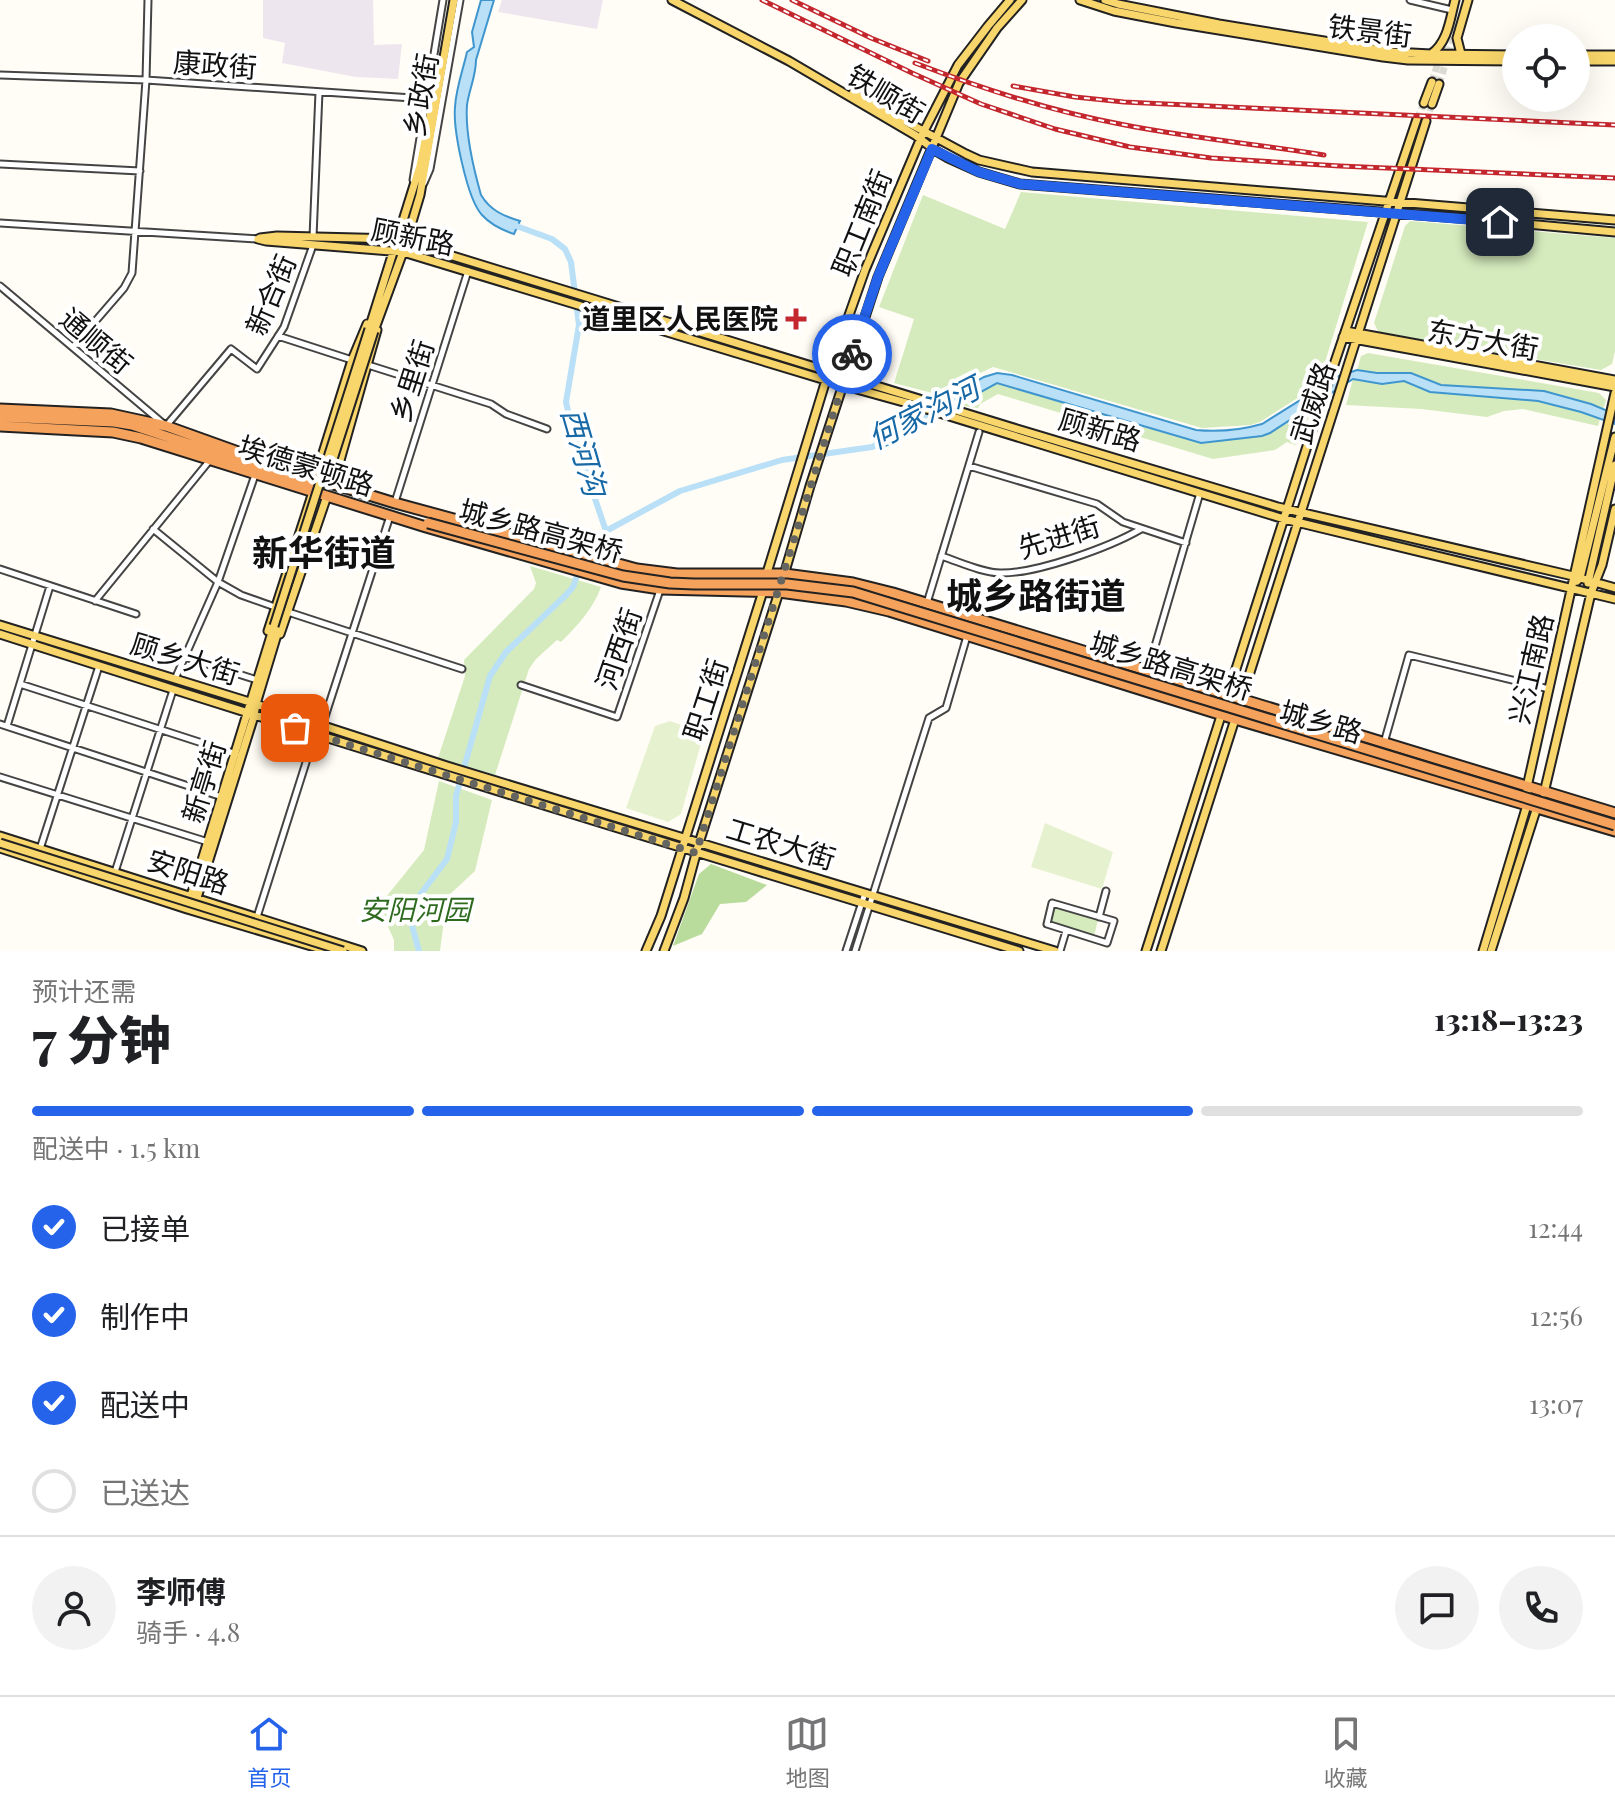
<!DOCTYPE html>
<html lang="zh">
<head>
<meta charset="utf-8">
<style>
  :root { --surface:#fff; --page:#f2f2f2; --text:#202124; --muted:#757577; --line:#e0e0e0; --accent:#2563eb }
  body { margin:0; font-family:"Playfair Display","Noto Sans SC",serif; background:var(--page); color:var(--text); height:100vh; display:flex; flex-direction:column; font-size:30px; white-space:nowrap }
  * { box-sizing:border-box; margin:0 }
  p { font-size:26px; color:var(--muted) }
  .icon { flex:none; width:44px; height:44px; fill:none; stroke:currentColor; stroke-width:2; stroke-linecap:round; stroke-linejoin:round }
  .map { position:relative; height:951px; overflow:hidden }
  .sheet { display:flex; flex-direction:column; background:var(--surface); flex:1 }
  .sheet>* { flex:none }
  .buttons { position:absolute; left:1502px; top:24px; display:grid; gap:16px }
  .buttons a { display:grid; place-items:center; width:88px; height:88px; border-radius:50%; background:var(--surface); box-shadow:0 8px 32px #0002; font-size:40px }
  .pin { position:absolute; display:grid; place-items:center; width:68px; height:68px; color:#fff; margin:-34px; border-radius:16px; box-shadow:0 4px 12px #0006 }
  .courier { position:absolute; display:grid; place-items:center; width:80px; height:80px; margin:-40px; border:6px solid #2563eb; border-radius:50%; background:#fff; color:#222; box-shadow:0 2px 10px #0007 }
  .overview em { font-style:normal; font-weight:800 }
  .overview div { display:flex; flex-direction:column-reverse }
  .overview { display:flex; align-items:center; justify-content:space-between; height:136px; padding:0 32px }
  h1 { font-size:52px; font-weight:800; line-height:60px }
  .bar { display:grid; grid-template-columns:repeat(4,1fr); gap:12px 8px; align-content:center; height:96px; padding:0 32px }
  .bar i { height:10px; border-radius:6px; background:var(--line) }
  .bar .active { background:var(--accent) }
  .bar p { grid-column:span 4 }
  .line { display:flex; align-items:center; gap:20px; padding:0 32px; border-top:2px solid var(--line) }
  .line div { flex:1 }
  .round { display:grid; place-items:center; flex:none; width:84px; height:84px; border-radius:42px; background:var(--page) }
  ol { padding:0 32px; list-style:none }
  li { display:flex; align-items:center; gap:24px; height:88px }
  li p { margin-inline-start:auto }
  li .icon { padding:8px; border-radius:50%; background:var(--accent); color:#fff; stroke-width:4 }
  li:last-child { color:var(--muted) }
  li i { width:44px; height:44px; border:4px solid var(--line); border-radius:50% }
  .menu { display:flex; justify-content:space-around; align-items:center; height:112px; border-top:2px solid var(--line); background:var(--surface); font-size:22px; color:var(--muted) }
  .menu a { display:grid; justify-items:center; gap:4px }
  .menu .active { color:var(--accent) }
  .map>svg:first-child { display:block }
</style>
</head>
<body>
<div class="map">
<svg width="1615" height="951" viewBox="0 0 1615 951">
  <rect width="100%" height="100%" fill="#fffdf5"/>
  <path fill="#eee6ef" d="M263 0H373L374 45 402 44 398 79 356 77 282 63 285 43 263 38Z
    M502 0H603L597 29 498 12Z"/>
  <path fill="#d5ebbd" d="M1021 192 1368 222 1318 385 1260 422 1251 425 1202 428 993 367 936 394 894 383 914 319 879 307 923 195 1005 229Z
    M1410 221 1615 238V351L1612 364 1601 370 1379 333 1374 323 1405 226Z
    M1368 353 1599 393 1606 400 1603 410 1591 404 1544 391 1441 385 1421 377 1377 373 1357 370 1361 356Z
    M1353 379 1382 384 1404 381 1430 392 1538 401 1581 412 1600 419 1598 426 1523 409 1504 411 1487 417 1421 409 1346 405Z
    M997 383 1201 442 1262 436 1286 424 1314 404 1299 443 1295 445 1287 442 1275 450 1213 459 998 394 980 404 978 408 956 405Z
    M530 566 601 587C593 609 578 625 561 642L557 640 536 659 529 669 495 775 438 758 465 676 464 660 534 589 536 583Z
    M439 781 492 800 475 871 447 897 440 951H394V940L384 918 386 897 424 850Z
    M1054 907 1098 920 1094 936 1050 922Z"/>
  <path fill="#b9dc9c" d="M711 864 767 885 746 902 720 904 702 934 673 946 699 874Z"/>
  <path fill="#e6f2cf" d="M670 721 704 733 681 814 668 822 626 808 655 726Z
    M1045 823 1113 852 1102 889 1031 867Z"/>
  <path fill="#b9e0f7" stroke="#3f96cf" stroke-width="2" d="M481 0H494L476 60C476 76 469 90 467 105 465 133 473 167 481 195 490 210 503 216 520 221L514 234C502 230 491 225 482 215 467 199 453 130 455 107 456 88 463 70 467 52L474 47 472 32Z
    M1357 370 1377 373H1411L1441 385 1544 391 1591 404 1615 414V424L1581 412 1538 401 1430 392 1404 381 1382 384 1353 379 1270 433 1262 436 1201 443 997 383 917 427 897 441 878 449 875 440 891 433 907 421 984 377 997 373 1012 375 1196 430C1217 432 1241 430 1262 424L1339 376Z"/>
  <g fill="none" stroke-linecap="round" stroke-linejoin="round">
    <path stroke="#b9e0f7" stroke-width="6" d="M511 224 552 239 565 249 571 262 579 325 566 402 573 434 606 531
      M584 555 586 549 606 531 680 491 782 460 872 447 884 441
      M419 951 408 911 447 859 456 822V796L490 676 506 652 566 595 573 587 579 570"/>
    <path stroke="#dbdad3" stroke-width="7" stroke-dasharray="7 3.5" stroke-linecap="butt" d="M1432 82 1446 37
      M1439 84 1455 33
      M1417 119 1424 103
      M1426 121 1432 104"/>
    <g stroke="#444" stroke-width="9">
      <path id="minor" d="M1410 0 1452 10
        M0 75 146 80 427 99
        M0 164 140 171
        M413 180 443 0
        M424 183 430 169 460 0
        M0 223 258 239
        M313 237 319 92
        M0 286 166 426 231 349 257 369 284 327 313 245
        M278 336 352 360
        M73 347 124 288 132 273 146 80 148 0
        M368 365 491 404 506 414 547 429
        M969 466 1097 504 1123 522 1186 543
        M395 502 468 271
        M153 529 218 582 241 595 275 607
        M941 556C960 562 980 572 1000 573 1036 574 1110 547 1141 529
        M0 569 136 614
        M95 601 210 460
        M927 603 979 432
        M288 612 462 669
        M185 657 257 680
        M1148 670 1200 493
        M175 679 218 582 255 475
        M20 684 236 754
        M521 685 617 717 660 590
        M0 724 222 797
        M7 726 50 586
        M322 726 390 516
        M1384 743 1409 655 1549 689
        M0 777 208 842
        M39 852 99 666
        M115 872 173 690
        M1052 903 1114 921 1107 943 1047 924Z
        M257 917 315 734
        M1099 917 1106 891
        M846 951 865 893
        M855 951 929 718 946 708 967 636
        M1060 951 1066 931"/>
    </g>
    <g stroke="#222" stroke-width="11">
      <path id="major" d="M672 0 789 61 915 135 936 151 948 158 979 172 1020 184 1471 219 1615 232
        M1080 0 1114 11 1176 23 1383 57 1408 60 1516 61
        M1105 0 1118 4 1219 24 1393 52 1431 54 1516 55
        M1431 54C1448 42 1450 19 1455 0
        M1461 54 1457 38 1468 0
        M1576 55H1615
        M1576 61H1615
        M853 93 966 154 979 160 1032 172 1615 220
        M1424 103 1432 82
        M1432 104 1439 84
        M260 238 277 236 397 239 1017 429 1278 507 1573 576 1615 588
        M258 239 266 241 403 252 842 385 907 403 1284 519 1615 599
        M369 329 420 166 433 101
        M374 331 403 252 420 195 454 0
        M1346 331 1615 380
        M1343 337 1615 387
        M317 472 352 360 367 324
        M335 478 377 330
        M766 576 826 380 865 270 923 133 958 65 988 26 1010 0
        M1577 581 1580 578 1615 437
        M1588 583 1615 465
        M0 625 256 704 447 766 1055 951
        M268 631 313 492
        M0 634C339 743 679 847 1019 951
        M280 634 327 496
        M1544 793 1591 593 1602 565 1615 509
        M0 836 362 951
        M0 848 187 909 328 951
        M190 899 274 626
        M196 901 254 716 256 704 279 628
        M646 951 661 916 764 588
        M664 951 684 898 699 843 779 592 810 486 878 277 959 83 997 28 1022 0
        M1146 951 1316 418 1417 119
        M1161 951 1426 121
        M1483 951 1527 805V787L1615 393
        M1491 951 1538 804"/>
    </g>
    <g stroke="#222" stroke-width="13">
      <path id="highway" d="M0 409 111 414 166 426 294 472 395 503 637 569 677 574H785L853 583 893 593 1615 813
        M0 417 114 422 132 425 318 487
        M0 426 113 432 141 438 426 527 621 583 660 589 779 592 846 601 889 611 1235 719 1615 831"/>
    </g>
    <use href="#minor" stroke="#fff" stroke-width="5"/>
    <use href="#major" stroke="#f9d66b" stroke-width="7"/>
    <use href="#highway" stroke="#f5a25d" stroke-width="9"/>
    <g stroke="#c4262e" stroke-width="5">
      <path id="rail" d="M762 0 912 73 981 104 1055 129 1130 147 1211 158 1340 166 1615 178
        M792 0 871 38 928 61
        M915 63C983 89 1053 112 1125 125 1191 138 1257 144 1324 155
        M1013 86 1075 97 1124 102 1615 125"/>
    </g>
    <use href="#rail" stroke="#fff" stroke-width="2" stroke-dasharray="6" stroke-linecap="butt"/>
    <g stroke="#222" stroke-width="11" stroke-linecap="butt">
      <path id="major-bridge" d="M326 481 374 331
        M274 626 369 329
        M0 843 343 951"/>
    </g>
    <g stroke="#222" stroke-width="13" stroke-linecap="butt">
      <path id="highway-bridge" d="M428 523 623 576 670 583 694 584H787L853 592 1615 825"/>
    </g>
    <use href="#major-bridge" stroke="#f9d66b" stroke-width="7"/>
    <use href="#highway-bridge" stroke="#f5a25d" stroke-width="9"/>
  </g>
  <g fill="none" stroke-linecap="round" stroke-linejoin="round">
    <path stroke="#646461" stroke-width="8" stroke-dasharray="0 14.4" d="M295 728 696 853 852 354"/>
    <path stroke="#2563eb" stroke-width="10" d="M852 354 878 277 932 149 979 172 1020 184 1500 222"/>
  </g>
  <path fill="#c4262e" stroke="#fff" stroke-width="3" d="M792 307h8v8h8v8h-8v8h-8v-8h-8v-8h8z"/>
  <g text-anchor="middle" stroke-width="8" stroke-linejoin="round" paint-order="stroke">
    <g font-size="28" fill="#111" stroke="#fff">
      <text transform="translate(1370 31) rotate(7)" y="10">铁景街</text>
      <text transform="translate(215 65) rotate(4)" y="10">康政街</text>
      <text transform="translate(886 94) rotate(31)" y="10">铁顺街</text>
      <text transform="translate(421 95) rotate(-80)" y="10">乡政街</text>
      <text transform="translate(862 223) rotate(-68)" y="10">职工南街</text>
      <text transform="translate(413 237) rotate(11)" y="10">顾新路</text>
      <text transform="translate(271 295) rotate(-67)" y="10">新合街</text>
      <text transform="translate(1483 340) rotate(10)" y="10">东方大街</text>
      <text transform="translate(96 341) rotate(40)" y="10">通顺街</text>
      <text transform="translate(412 381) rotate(-72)" y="10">乡里街</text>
      <text transform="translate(1313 403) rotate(-72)" y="10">武威路</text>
      <text transform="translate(1100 430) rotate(16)" y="10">顾新路</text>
      <text transform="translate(306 466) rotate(17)" y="10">埃德蒙顿路</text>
      <text transform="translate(541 531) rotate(15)" y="10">城乡路高架桥</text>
      <text transform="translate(1059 537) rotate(-17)" y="10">先进街</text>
      <text transform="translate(619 649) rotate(-71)" y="10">河西街</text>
      <text transform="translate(185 659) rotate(17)" y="10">顾乡大街</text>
      <text transform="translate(1171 666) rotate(17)" y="10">城乡路高架桥</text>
      <text transform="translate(1531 669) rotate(-77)" y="10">兴江南路</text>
      <text transform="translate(706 700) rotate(-72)" y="10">职工街</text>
      <text transform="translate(1321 722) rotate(16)" y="10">城乡路</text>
      <text transform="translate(204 782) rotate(-73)" y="10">新亭街</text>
      <text transform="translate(781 844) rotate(17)" y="10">工农大街</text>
      <text transform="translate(188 872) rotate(18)" y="10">安阳路</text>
    </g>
    <g font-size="28" font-weight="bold" fill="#111" stroke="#fff" text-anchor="end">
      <text x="778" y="329">道里区人民医院</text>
    </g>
    <g font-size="28" font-style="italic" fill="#2f6b1f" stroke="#fff">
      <text x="415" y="920">安阳河园</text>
    </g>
    <g font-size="30" font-style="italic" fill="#1768a6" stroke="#fff">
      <text transform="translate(924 414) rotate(-27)" y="10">何家沟河</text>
      <text transform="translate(583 452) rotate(74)" y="10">西河沟</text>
    </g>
    <g font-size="36" font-weight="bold" fill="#111" stroke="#fff">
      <text x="324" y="566">新华街道</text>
      <text x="1036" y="609">城乡路街道</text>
    </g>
  </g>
</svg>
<div class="buttons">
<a><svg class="icon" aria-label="locate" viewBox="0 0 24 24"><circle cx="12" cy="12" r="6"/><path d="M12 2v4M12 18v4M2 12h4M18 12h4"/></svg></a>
</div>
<div class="pin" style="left:295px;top:728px;background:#ea580c"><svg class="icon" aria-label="bag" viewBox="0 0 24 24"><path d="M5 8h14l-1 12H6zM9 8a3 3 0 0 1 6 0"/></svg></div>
<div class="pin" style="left:1500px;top:222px;background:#1f2937"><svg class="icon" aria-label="home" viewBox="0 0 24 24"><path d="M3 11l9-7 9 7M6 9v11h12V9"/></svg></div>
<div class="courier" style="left:852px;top:354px"><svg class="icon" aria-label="bike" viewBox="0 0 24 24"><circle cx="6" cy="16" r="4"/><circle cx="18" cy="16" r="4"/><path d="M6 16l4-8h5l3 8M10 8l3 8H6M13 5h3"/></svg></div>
</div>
<section class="sheet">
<div class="overview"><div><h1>7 分钟</h1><p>预计还需</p></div><em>13:18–13:23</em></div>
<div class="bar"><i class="active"></i><i class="active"></i><i class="active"></i><i></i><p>配送中 · 1.5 km</p></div>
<ol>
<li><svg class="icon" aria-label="check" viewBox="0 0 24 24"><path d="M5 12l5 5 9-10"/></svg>已接单<p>12:44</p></li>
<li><svg class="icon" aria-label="check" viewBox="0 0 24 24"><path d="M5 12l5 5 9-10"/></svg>制作中<p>12:56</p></li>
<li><svg class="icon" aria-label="check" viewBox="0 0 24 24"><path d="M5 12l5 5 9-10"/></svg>配送中<p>13:07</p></li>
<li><i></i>已送达</li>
</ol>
<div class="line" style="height:144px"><a class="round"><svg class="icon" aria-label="person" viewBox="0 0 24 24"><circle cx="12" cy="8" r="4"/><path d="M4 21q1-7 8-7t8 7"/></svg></a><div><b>李师傅</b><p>骑手 · 4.8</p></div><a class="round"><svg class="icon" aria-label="chat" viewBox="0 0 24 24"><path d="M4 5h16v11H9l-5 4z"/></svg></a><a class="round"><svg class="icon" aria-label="phone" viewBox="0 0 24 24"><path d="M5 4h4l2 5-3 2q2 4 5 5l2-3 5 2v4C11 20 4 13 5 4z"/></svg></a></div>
</section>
<nav class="menu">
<a class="active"><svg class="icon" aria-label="home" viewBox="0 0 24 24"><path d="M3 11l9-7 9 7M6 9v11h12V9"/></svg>首页</a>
<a><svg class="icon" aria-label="map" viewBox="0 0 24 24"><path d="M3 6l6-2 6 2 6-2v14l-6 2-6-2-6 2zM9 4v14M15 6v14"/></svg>地图</a>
<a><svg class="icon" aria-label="saved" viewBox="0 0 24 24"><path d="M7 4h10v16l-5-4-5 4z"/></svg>收藏</a>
</nav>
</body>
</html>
